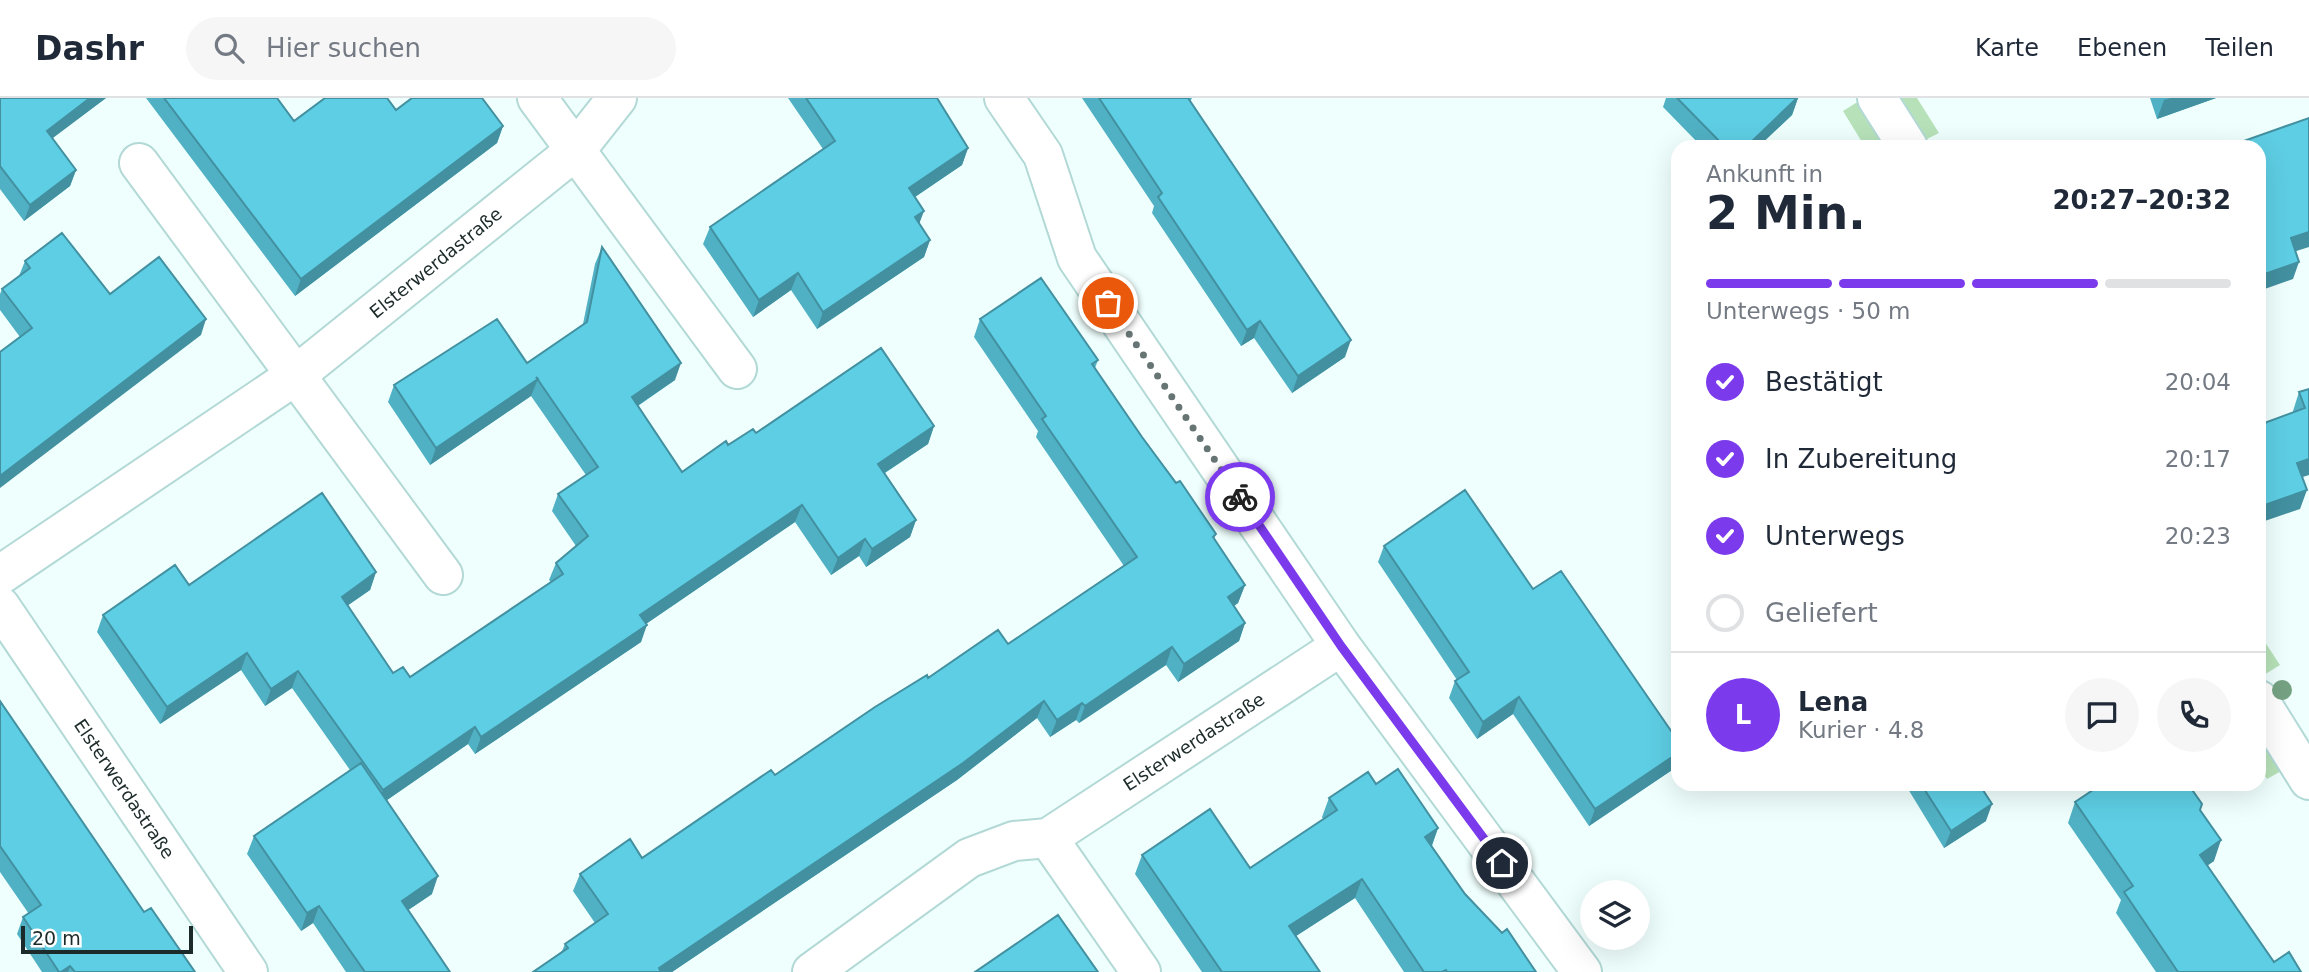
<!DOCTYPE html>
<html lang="de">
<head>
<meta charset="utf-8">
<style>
  :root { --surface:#fff; --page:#f6f6f7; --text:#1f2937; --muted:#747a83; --line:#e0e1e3; --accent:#7c3aed }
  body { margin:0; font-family:"DejaVu Sans",sans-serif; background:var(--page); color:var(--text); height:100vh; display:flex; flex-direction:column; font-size:26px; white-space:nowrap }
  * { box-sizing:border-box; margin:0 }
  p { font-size:23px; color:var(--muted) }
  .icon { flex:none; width:38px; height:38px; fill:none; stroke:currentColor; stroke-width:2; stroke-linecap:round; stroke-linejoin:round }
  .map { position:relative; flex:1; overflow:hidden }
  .drawer { position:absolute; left:1671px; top:42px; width:595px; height:651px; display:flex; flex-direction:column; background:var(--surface); border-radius:21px; box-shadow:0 7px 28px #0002 }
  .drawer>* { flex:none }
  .controls { position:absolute; left:1580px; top:782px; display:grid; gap:14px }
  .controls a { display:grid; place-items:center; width:70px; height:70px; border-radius:50%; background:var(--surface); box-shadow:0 7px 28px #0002; font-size:35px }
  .scale { position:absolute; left:21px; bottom:18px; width:172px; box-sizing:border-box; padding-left:7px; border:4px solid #1c2b2a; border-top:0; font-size:19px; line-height:24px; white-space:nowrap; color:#1c2b2a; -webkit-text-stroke:5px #fff; paint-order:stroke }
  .pin { position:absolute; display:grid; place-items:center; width:60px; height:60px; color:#fff; margin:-30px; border:4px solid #fff; border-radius:50%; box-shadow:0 2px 7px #0007 }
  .courier { position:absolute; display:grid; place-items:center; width:70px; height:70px; margin:-35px; border:5px solid #7c3aed; border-radius:50%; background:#fff; color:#222; box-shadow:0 2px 9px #0007 }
  .overview em { font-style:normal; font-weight:600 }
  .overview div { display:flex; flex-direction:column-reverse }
  .overview { display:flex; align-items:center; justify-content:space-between; height:119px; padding:0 35px }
  h1 { font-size:46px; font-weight:600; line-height:52px }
  .bar { display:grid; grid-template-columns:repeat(4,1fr); gap:10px 7px; align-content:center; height:84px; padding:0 35px }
  .bar i { height:9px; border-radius:5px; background:var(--line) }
  .bar .active { background:var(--accent) }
  .bar p { grid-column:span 4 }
  .line { display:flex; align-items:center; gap:18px; padding:0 35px; border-top:2px solid var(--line) }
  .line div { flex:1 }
  .round { display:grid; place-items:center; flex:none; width:74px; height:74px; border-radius:37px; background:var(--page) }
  ol { padding:0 35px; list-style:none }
  li { display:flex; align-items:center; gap:21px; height:77px }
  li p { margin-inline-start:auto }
  li .icon { padding:7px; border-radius:50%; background:var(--accent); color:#fff; stroke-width:4 }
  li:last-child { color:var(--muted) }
  li i { width:38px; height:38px; border:4px solid var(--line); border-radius:50% }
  header { display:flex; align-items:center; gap:42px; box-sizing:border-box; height:98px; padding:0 35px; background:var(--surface); border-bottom:2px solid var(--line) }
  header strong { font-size:33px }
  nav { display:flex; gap:38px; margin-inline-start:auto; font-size:24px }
  .search { width:490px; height:63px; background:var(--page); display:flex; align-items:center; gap:18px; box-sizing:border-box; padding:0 24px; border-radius:38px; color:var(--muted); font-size:26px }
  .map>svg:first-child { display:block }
</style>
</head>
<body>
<header>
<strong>Dashr</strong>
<div class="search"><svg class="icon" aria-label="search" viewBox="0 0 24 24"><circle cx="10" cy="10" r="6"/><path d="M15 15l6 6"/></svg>Hier suchen</div>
<nav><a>Karte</a><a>Ebenen</a><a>Teilen</a></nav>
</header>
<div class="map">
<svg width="2309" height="874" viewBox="0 0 2309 874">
  <rect width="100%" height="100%" fill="#effffd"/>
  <path fill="#b7e2b9" d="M1898 0H1917L1939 35 1925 42Z
    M1859 3 1889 49H1865L1843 13Z
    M2259 535 2280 567 2264 577 2259 570Z
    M2259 634 2283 672 2267 681 2259 669Z"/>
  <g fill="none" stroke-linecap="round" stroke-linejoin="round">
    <g stroke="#b2d9d6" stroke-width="42">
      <path id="minor" d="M537 0 737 271
        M1004 0 1043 57 1077 160 1341 548 1582 874
        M1877 0 1908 49
        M139 65 443 477
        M0 477 296 277 576 52 617 0
        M0 508 248 874
        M2259 602 2309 682
        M1048 740 1141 874
        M812 874 969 760 1014 743 1048 740 1341 548"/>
    </g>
    <use href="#minor" stroke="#fff" stroke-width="38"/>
  </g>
  <circle fill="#75a283" cx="2282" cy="592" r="10"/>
  <path fill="#51b1c4" d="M0 0H106L52 40 76 72 70 88 24 123 0 91Z
    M146 0H277L294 23 396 12 503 28 497 45 295 198Z
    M788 0H937L968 50 962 67 915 99 919 126 930 142 924 159 817 231 791 192 753 219 703 146 710 129 823 51Z
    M1082 0H1192L1190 4 1345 259 1292 295 1254 240 1241 248 1152 115 1154 108Z
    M1666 0H1798L1792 17 1758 49H1702L1663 9Z
    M2150 0H2216L2157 21Z
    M602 149 675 282 638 308 682 374 728 347 756 335 934 328 928 346 885 375 916 422 910 439 866 469 859 458 831 477 795 424 646 526 641 544 475 656 468 646 387 702 432 796 408 812 450 874H346L313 825 301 833 247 756 254 738 350 672 292 590 265 608 241 572 160 626 97 534 103 517 189 487 376 474 370 492 347 508 393 575 410 579 551 484 549 482 556 465 576 448 552 413 558 396 586 377 531 298 430 367 388 304 394 287 527 265 583 226 595 166Z
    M25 163 110 196 201 237 20 239 0 212V196L2 191 19 178Z
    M980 221 1098 262 1095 270 1142 339 1216 436 1214 441 1245 487 1238 505 1234 508 1245 525 1239 543 1178 584 1166 567 1079 625 1076 622 1050 639 1037 620 957 682 672 874H533L562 853 565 846 595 825 573 793 580 776 642 760 775 677 928 580 1008 546 1124 468 1036 339 1038 333 974 239Z
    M2309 291 2302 379 2300 411 2293 313 2299 294Z
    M1384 448 1533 491 1678 668 1589 728 1513 616 1477 641 1449 600 1455 583 1457 582 1378 464Z
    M0 603 144 814 195 874H42L17 836 23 819 29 816 0 774Z
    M1376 686 1438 730 1432 748 1465 796 1536 874H1404L1355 800 1296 838 1320 874H1202L1135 776 1142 757 1250 770 1323 721 1322 719 1329 700Z
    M1905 686H1979L1986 723 1944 750Z
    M2075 704 2200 712 2214 763 2207 767 2274 864 2301 874H2156L2116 815 2121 802 2068 725Z"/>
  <path fill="#4290a0" d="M90 0H106L41 49 47 33Z
    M1798 0 1792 17 1758 49H1746Z
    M2171 0H2216L2157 21 2164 2Z
    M503 28 497 45 295 198 301 181Z
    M968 50 962 67 903 107 909 90Z
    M76 72 70 88 24 123 30 107Z
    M924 113 918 129 915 119Z
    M2309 134V149L2284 157 2291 140Z
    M930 142 924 159 817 231 823 214Z
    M2299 164 2293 181 2259 193V178Z
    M798 175 791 192 753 219 759 202Z
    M206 221 201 237 0 390V378Z
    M1260 223 1254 240 1241 248 1247 232Z
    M1351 242 1345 259 1292 295 1298 278Z
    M681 265 675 282 625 316 632 299Z
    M538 281 531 298 430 367 436 350Z
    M934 328 928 346 872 383 878 366Z
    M2309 361V377L2290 383 2297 365Z
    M2307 392 2300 411 2259 425V409Z
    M802 407 795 424 634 534 640 517Z
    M916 422 910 439 866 469 872 451Z
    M865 441 859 458 831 477 838 460Z
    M376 474 370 492 335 516 342 499Z
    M1245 487 1238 505 1221 517 1228 499Z
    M1245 525 1239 543 1178 584 1184 566Z
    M647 527 641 544 475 656 481 639Z
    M1172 549 1166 567 1079 625 1085 608Z
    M247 555 241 572 160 626 167 609Z
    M298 573 292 590 265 608 271 591Z
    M1519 599 1513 616 1477 641 1483 624Z
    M1044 603 1037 620 957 682 672 874H657L659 870Z
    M1082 605 1076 622 1050 639 1057 622Z
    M475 629 468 646 377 709 383 692Z
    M1678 655V668L1589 728 1595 711Z
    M1992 706 1986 723 1944 750 1951 733Z
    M1438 730 1431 749 1425 739Z
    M2221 742 2214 763 2193 778 2200 757Z
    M438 778 432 796 395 821 402 803Z
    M1362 781 1355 800 1282 847 1289 828Z
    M319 808 313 825 301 833 307 815Z
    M70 868 68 874H61Z"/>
  <path fill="#5ecee4" stroke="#4290a0" stroke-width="2" d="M0 0H90L47 33 76 72 30 107 0 68Z
    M164 0H277L294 23 325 0H387L396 12 412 0H482L503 28 301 181Z
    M806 0H937L968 50 909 90 924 113 915 119 930 142 823 214 798 175 759 202 710 129 835 43Z
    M1099 0H1188L1351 242 1298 278 1260 223 1247 232 1158 99 1162 95Z
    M1677 0H1797L1746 49H1725Z
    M2309 20V134L2291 140 2299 164 2259 178V125L2262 123 2259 115V49H2236L2235 46Z
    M62 135 110 196 159 159 206 221 0 378V254L32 230 2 191 30 170 25 163Z
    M602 149 681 265 632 299 682 374 726 343 728 347 753 331 756 335 881 250 934 328 878 366 916 422 872 451 865 441 838 460 802 407 640 517 647 527 481 639 475 629 383 692 298 573 271 591 247 555 167 609 103 517 175 467 189 487 322 395 376 474 342 499 393 575 403 569 410 579 563 476 556 465 588 438 558 396 598 369 536 279 538 281 436 350 394 287 497 221 527 265 587 224Z
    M1041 180 1098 262 1092 266 1142 339 1176 385 1180 383 1216 436 1213 439 1245 487 1228 499 1245 525 1184 566 1172 549 1085 608 1082 605 1057 622 1044 603 963 665 659 870 661 874H533L568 850 565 846 608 816 580 776 630 741 642 760 771 672 775 677 875 609 927 577 928 580 998 532 1008 546 1137 459 1042 321 1046 318 980 221Z
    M2309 291V361L2297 365 2307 392 2259 409V327L2305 310 2299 294Z
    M1465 392 1533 491 1561 473 1678 643V655L1595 711 1519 599 1483 624 1455 583 1469 574 1384 448Z
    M0 603 144 814 151 810 195 874H75L70 868 61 874H59L23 819 41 807 0 748Z
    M361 665 438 778 402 803 450 874H365L319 808 307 815 254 738Z
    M1398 671 1438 730 1425 739 1465 796 1502 835 1507 831 1536 874H1447L1446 872 1442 874H1424L1362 781 1289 828 1320 874H1222L1142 757 1210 711 1250 770 1337 712 1329 700 1368 674 1376 686Z
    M1921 686H1979L1992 706 1951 733Z
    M2102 686H2188L2202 706 2200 712 2221 742 2200 757 2274 864 2289 854 2301 874H2178L2124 794 2133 788 2075 704Z
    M1058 817 1098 874H975Z"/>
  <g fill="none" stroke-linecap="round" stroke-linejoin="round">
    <path stroke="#667574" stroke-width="7" stroke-dasharray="0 12.6" d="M1108 205 1240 399"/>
    <path stroke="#7c3aed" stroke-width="9" d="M1240 399 1341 548 1502 765"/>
  </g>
  <g text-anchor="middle" stroke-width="7" stroke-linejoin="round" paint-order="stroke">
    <g font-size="18" fill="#1c2b2a" stroke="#fff">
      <text transform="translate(436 165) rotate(-39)" y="6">Elsterwerdastraße</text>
      <text transform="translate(1194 644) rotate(-33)" y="6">Elsterwerdastraße</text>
      <text transform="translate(124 691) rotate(56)" y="6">Elsterwerdastraße</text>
    </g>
  </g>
</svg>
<div class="controls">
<a><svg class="icon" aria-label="layers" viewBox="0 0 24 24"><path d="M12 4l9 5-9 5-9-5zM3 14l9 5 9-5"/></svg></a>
</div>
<div class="scale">20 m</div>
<div class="pin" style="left:1108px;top:205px;background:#ea580c"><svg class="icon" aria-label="bag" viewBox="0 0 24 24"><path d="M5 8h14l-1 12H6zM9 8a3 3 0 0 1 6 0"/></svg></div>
<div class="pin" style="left:1502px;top:765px;background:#1f2937"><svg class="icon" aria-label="home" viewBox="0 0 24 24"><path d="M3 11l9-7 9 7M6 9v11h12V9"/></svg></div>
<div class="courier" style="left:1240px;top:399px"><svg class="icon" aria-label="bike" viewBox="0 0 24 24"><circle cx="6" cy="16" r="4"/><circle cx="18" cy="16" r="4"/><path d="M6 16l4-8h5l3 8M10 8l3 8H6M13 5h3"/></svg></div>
<section class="drawer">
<div class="overview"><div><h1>2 Min.</h1><p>Ankunft in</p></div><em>20:27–20:32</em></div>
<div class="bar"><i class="active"></i><i class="active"></i><i class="active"></i><i></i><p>Unterwegs · 50 m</p></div>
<ol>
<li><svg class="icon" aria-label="check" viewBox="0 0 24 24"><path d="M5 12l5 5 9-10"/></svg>Bestätigt<p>20:04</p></li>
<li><svg class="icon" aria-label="check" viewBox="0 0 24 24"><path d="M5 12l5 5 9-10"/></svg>In Zubereitung<p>20:17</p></li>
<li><svg class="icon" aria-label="check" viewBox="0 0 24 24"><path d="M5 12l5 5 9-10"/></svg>Unterwegs<p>20:23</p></li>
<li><i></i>Geliefert</li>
</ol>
<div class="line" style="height:126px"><b class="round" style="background:var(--accent);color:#fff">L</b><div><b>Lena</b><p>Kurier · 4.8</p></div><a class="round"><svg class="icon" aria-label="chat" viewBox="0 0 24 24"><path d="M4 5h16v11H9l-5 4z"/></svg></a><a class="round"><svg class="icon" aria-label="phone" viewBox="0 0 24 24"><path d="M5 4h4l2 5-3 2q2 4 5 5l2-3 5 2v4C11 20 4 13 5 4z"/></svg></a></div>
</section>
</div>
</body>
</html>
